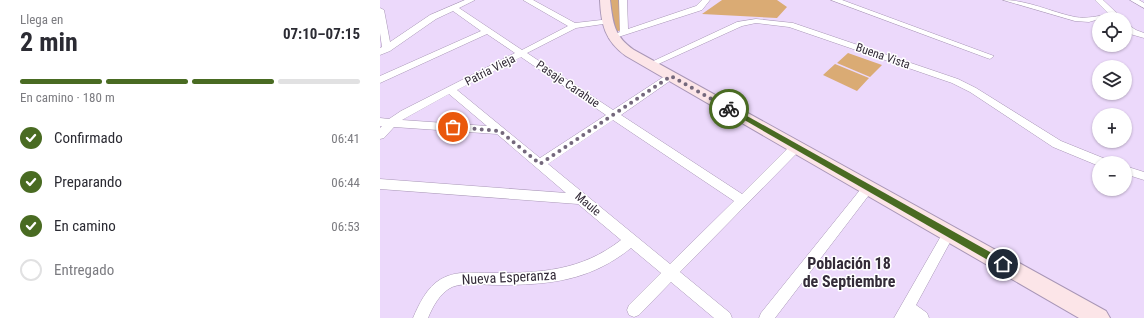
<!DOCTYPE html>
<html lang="es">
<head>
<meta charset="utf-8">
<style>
  :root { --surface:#fff; --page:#f7f7f7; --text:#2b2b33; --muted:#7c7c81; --line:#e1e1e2; --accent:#496b22 }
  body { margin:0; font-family:"Roboto Condensed",sans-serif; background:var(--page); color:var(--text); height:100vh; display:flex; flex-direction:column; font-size:15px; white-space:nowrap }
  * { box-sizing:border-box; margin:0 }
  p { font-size:13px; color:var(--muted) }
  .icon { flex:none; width:22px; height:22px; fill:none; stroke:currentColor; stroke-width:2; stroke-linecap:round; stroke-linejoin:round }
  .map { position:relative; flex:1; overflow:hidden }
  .drawer { display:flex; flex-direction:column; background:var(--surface); width:380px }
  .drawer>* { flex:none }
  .controls { position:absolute; left:712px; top:12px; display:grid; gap:8px }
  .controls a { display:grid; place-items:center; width:40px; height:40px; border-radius:50%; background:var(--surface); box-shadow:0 1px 3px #0004; font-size:20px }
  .pin { position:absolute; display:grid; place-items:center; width:34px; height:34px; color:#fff; margin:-17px; border:2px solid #fff; border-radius:50%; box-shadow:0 1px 4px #0007 }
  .courier { position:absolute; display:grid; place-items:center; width:40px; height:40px; margin:-20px; border:3px solid #496b22; border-radius:50%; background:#fff; color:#222; box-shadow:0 1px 5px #0007 }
  .head em { font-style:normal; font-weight:700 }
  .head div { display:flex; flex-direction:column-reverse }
  .head { display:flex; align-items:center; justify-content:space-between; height:68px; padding:0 20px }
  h1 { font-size:26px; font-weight:700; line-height:30px }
  .bar { display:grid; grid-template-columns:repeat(4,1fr); gap:6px 4px; align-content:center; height:48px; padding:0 20px }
  .bar i { height:5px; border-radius:3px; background:var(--line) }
  .bar .active { background:var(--accent) }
  .bar p { grid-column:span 4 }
  ol { padding:0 20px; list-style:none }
  li { display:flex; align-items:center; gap:12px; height:44px }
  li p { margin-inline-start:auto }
  li .icon { padding:4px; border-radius:50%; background:var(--accent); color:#fff; stroke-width:4 }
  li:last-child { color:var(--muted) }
  li i { width:22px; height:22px; border:2px solid var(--line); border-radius:50% }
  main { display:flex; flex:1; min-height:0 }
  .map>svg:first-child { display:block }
</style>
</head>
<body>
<main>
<section class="drawer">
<div class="head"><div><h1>2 min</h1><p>Llega en</p></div><em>07:10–07:15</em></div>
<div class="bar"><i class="active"></i><i class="active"></i><i class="active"></i><i></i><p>En camino · 180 m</p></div>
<ol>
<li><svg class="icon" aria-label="check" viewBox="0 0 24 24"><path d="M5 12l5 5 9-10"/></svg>Confirmado<p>06:41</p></li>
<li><svg class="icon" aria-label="check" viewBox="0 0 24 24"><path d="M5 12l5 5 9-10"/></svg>Preparando<p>06:44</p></li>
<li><svg class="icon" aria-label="check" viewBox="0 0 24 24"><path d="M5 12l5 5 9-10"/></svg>En camino<p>06:53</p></li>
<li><i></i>Entregado</li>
</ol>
</section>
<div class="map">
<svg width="764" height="318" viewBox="0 0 764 318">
  <rect width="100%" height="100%" fill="#ecd9fb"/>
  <path fill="#daab74" d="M230 0H241L242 30 234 32 233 29Z
    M342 0H397L407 7 397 18 322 14Z
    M468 53 502 65 490 77 457 63Z
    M455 64 489 78 477 91 443 75Z"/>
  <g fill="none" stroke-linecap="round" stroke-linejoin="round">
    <g stroke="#a896b6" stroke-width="1">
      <path id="street" d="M85 0H95L79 8 142 50 188 26 143 0H153L195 23 230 19V23L196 28 147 53 233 110 288 74H294V78L241 115 362 194 412 144H420L421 147 420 150 300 272 350 313 352 318H334L291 282 259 315 254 317 249 315 247 310 249 305 281 273 251 248C210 281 169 285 118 285 104 285 85 282 72 287 60 293 53 306 48 318H33C39 304 47 287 61 279 77 270 94 273 111 273 161 273 201 271 241 240L198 204 0 189V179L186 193 117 134 14 127 4 138 0 139V128L2 126H0V118L9 119 21 111 135 53 107 34 0 83V76L101 31 73 11 56 19 10 51 0 55V48L2 47 0 33V8L4 10 10 42 50 15ZM141 57 226 115 160 158 77 90ZM69 94 107 126 22 120ZM233 120 354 201 290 264 168 164Z
        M239 0H247L248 29 316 6 322 0H330L322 10 232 39 228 37 240 32Z
        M451 0H462L614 56 610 59 607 58Z
        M623 0C648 0 671 12 695 17 707 19 718 16 729 14L715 0H723L743 19 733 18 719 19 709 22 695 21Z
        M750 0H759L764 3V8Z
        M376 19 413 23 578 79 596 88 681 141 728 160 730 163H719V166L673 147 590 92 572 83 409 27 376 23 362 26 274 66H268L267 64 357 22Z
        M745 23 756 30 764 33V38L750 34 745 29Z
        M745 166 764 172V180L745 174Z
        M488 183 492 185 494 188 492 191 395 318H379L381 313 484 185Z
        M569 227 573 229 575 233 536 305 547 313 549 318H514L565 229Z"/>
    </g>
    <g stroke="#a896b6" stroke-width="2">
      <path id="secondary" d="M220 0H230C233 24 234 36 254 50L726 311 730 318H699L246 56C225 41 221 24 220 0Z"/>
    </g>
    <use href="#street" fill="#fff" fill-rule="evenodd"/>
    <use href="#secondary" fill="#fce5e8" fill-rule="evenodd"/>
  </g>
  <path fill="#496b22" d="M347 107H351L626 261V267H620L347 110Z"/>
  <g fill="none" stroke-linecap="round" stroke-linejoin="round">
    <path stroke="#74687c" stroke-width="4" stroke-dasharray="0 7.2" d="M73 127 120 131 160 164 291 76 349 109"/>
  </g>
  <g text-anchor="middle" stroke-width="3" stroke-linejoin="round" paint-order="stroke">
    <g font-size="12" fill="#332b38" stroke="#fff">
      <text transform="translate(503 56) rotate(19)" y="4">Buena Vista</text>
      <text transform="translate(110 70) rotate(-27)" y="4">Patria Vieja</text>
      <text transform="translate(188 84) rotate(34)" y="4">Pasaje Carahue</text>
      <text transform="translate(208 204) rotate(40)" y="4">Maule</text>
    </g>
    <g font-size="14" fill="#332b38" stroke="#fff">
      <text transform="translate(129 277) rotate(-3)" y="5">Nueva Esperanza</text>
    </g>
    <g font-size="16" font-weight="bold" fill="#332b38" stroke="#fff">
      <text x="469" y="269">Población 18<tspan x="469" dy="18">de Septiembre</tspan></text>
    </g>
  </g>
</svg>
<div class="controls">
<a><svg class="icon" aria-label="locate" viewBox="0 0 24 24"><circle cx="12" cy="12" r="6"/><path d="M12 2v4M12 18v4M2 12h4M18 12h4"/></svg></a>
<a><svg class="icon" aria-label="layers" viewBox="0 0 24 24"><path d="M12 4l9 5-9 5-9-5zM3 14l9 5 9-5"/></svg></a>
<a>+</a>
<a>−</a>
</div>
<div class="pin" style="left:73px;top:127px;background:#ea580c"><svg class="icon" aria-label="bag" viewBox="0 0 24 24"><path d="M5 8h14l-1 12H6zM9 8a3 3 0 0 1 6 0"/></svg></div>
<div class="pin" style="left:623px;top:264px;background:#1f2937"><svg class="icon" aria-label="home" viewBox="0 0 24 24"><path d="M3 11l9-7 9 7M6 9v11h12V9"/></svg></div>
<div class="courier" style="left:349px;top:109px"><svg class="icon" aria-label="bike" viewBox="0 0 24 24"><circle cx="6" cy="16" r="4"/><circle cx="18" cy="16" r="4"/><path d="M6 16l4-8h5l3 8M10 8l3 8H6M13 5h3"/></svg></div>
</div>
</main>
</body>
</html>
